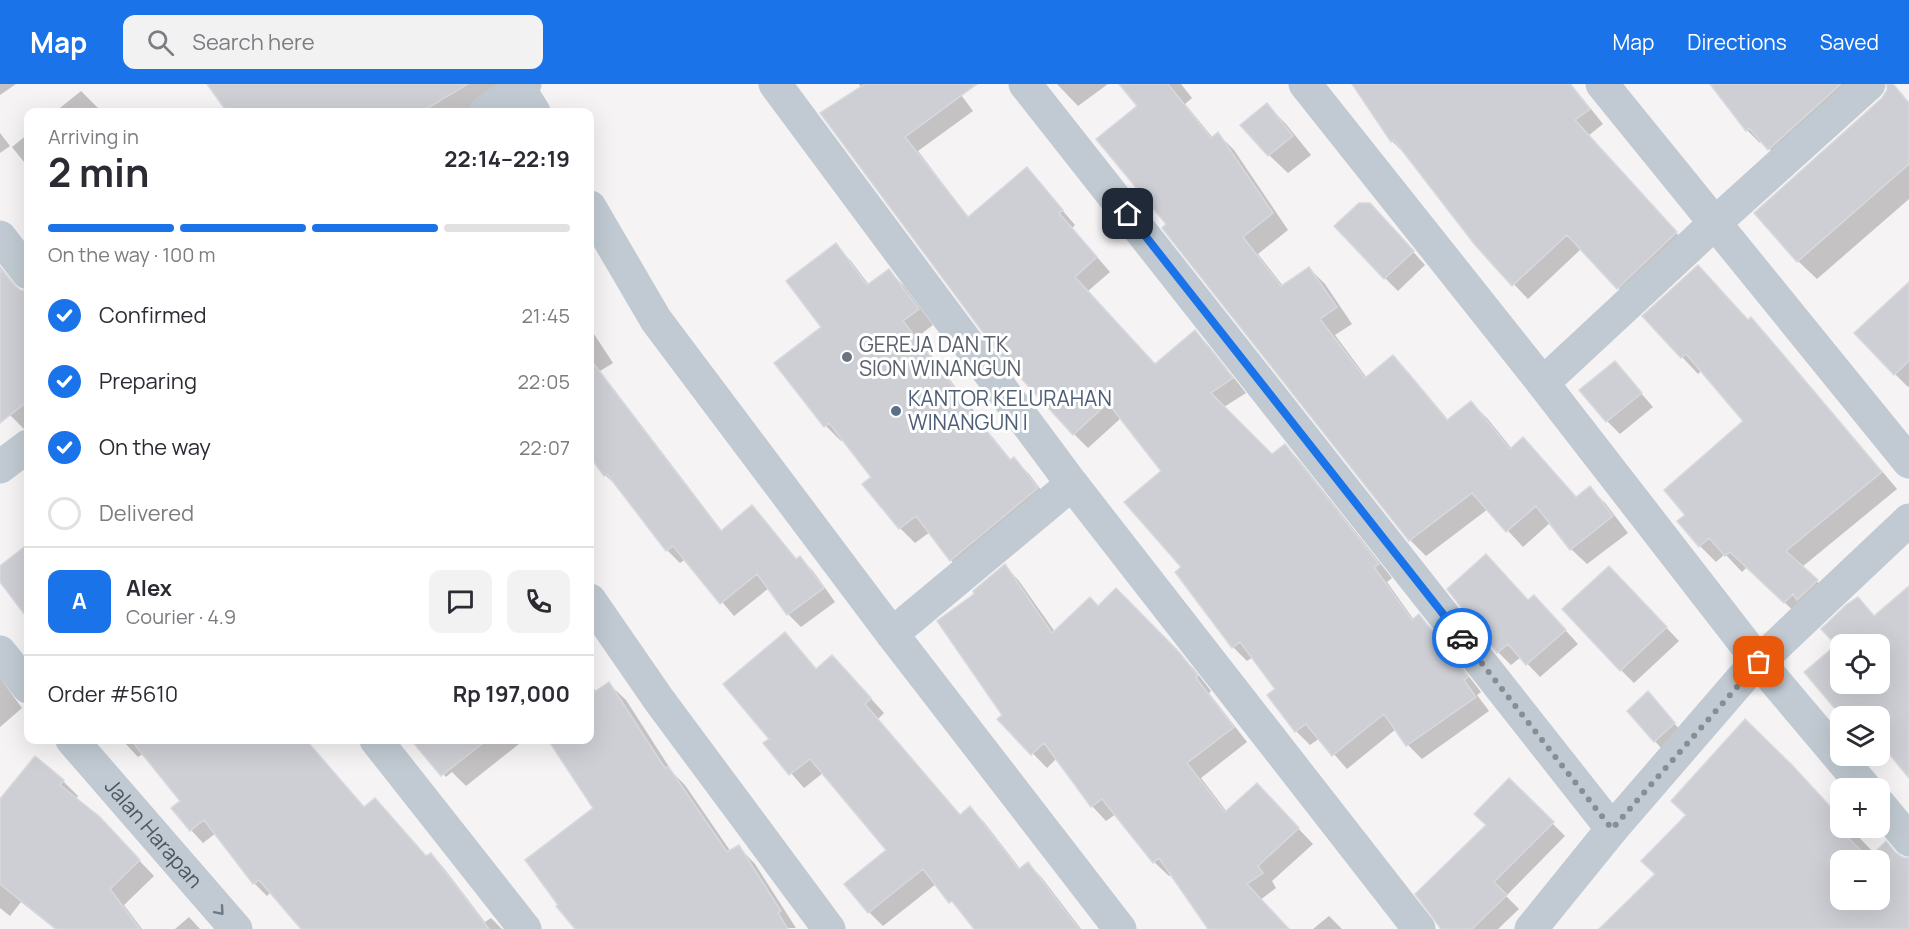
<!DOCTYPE html>
<html lang="en">
<head>
<meta charset="utf-8">
<style>
  :root { --surface:#fff; --page:#f2f2f3; --text:#2b2b33; --muted:#7c7c81; --line:#e1e1e2; --accent:#1a73e8 }
  body { margin:0; font-family:Manrope,sans-serif; background:var(--page); color:var(--text); height:100vh; display:flex; flex-direction:column; font-size:22px; white-space:nowrap }
  * { box-sizing:border-box; margin:0 }
  p { font-size:20px; color:var(--muted) }
  .icon { flex:none; width:33px; height:33px; fill:none; stroke:currentColor; stroke-width:2; stroke-linecap:round; stroke-linejoin:round }
  .map { position:relative; flex:1; overflow:hidden }
  .panel { position:absolute; left:24px; top:24px; width:570px; height:636px; display:flex; flex-direction:column; background:var(--surface); border-radius:12px; box-shadow:0 6px 24px #0002 }
  .panel>* { flex:none }
  .tools { position:absolute; left:1830px; top:550px; display:grid; gap:12px }
  .tools a { display:grid; place-items:center; width:60px; height:60px; border-radius:12px; background:var(--surface); box-shadow:0 6px 24px #0002; font-size:30px }
  .pin { position:absolute; display:grid; place-items:center; width:51px; height:51px; color:#fff; margin:-26px; border-radius:12px; box-shadow:0 3px 9px #0006 }
  .courier { position:absolute; display:grid; place-items:center; width:60px; height:60px; margin:-30px; border:4px solid #1a73e8; border-radius:50%; background:#fff; color:#222; box-shadow:0 2px 8px #0007 }
  .summary em { font-style:normal; font-weight:700 }
  .summary div { display:flex; flex-direction:column-reverse }
  .summary { display:flex; align-items:center; justify-content:space-between; height:102px; padding:0 24px }
  h1 { font-size:39px; font-weight:700; line-height:45px }
  .bar { display:grid; grid-template-columns:repeat(4,1fr); gap:9px 6px; align-content:center; height:72px; padding:0 24px }
  .bar i { height:8px; border-radius:4px; background:var(--line) }
  .bar .on { background:var(--accent) }
  .bar p { grid-column:span 4 }
  .line { display:flex; align-items:center; gap:15px; padding:0 24px; border-top:2px solid var(--line) }
  .line div { flex:1 }
  .round { display:grid; place-items:center; flex:none; width:63px; height:63px; border-radius:12px; background:var(--page) }
  ol { padding:0 24px; list-style:none }
  li { display:flex; align-items:center; gap:18px; height:66px }
  li p { margin-inline-start:auto }
  li .icon { padding:6px; border-radius:50%; background:var(--accent); color:#fff; stroke-width:4 }
  li:last-child { color:var(--muted) }
  li i { width:33px; height:33px; border:3px solid var(--line); border-radius:50% }
  header { display:flex; align-items:center; gap:36px; box-sizing:border-box; height:84px; padding:0 30px; background:var(--accent); color:#fff }
  header strong { font-size:28px }
  nav { display:flex; gap:33px; margin-inline-start:auto; font-size:21px }
  .search { width:420px; height:54px; background:var(--page); display:flex; align-items:center; gap:15px; box-sizing:border-box; padding:0 21px; border-radius:12px; color:var(--muted); font-size:22px }
  .map>svg:first-child { display:block }
</style>
</head>
<body>
<header>
<strong>Map</strong>
<div class="search"><svg class="icon" aria-label="search" viewBox="0 0 24 24"><circle cx="10" cy="10" r="6"/><path d="M15 15l6 6"/></svg>Search here</div>
<nav><a>Map</a><a>Directions</a><a>Saved</a></nav>
</header>
<div class="map">
<svg width="1909" height="845" viewBox="0 0 1909 845">
  <rect width="100%" height="100%" fill="#f5f3f3"/>
  <path fill="#0003" fill-rule="evenodd" d="M0 0H16L0 11Z
    M209 0H514L467 28H229Z
    M859 0H953L973 27 918 67 969 134 1027 85 1075 141 1072 144 1110 188 1088 207 1156 282 1195 248 1209 262 1246 309 1224 323 1272 372 1285 362 1299 376 1392 494 1387 498 1414 536 1419 532 1433 546 1481 608 1477 611 1489 627 1422 675 1408 661 1396 645 1347 685 1320 654 1310 661 1296 647 1277 605 1253 573 1247 577 1233 563 1177 488 1183 484 1163 387 1121 334 1088 364 1074 350Z
    M1057 0H1108L1078 22Z
    M1121 0H1181L1192 14 1185 20 1213 54 1218 50 1234 66 1288 146 1258 170 1283 202 1309 184 1325 200 1352 240 1335 251 1367 294 1393 273 1409 289 1449 337 1471 319 1487 334 1512 365 1523 355 1577 414 1590 404 1606 420 1628 449 1587 480 1571 465 1551 438 1523 463 1488 425 1426 472 1410 456 1168 140 1139 22Z
    M1365 0H1571L1603 40 1588 52 1690 164 1632 218 1581 165 1528 215 1476 160 1406 71 1392 57Z
    M1711 0H1868L1782 78 1762 57 1760 59 1747 46Z
    M1889 0H1892L1909 18V115L1817 195 1798 177 1888 6Z
    M81 7 102 28H55Z
    M1267 21 1286 40 1311 71 1288 89 1269 71Z
    M0 49 10 62 0 69Z
    M28 50V83L12 63Z
    M1383 134 1425 181 1398 207 1385 194Z
    M835 161 851 177 869 201 889 187 904 202 933 241 917 253 974 327 972 328 1012 377 1014 375 1029 390 1052 420 966 492 951 476 930 448 915 459 900 444 865 400 873 393 843 355 841 357 826 342 823 243Z
    M0 182 21 208 28 209V349L10 331 0 330Z
    M1909 200V302L1908 303 1895 290Z
    M1644 232 1749 237 1751 235 1767 251 1897 405 1802 483 1833 513 1801 534 1747 483 1742 488 1725 470 1716 478 1700 462 1687 431 1746 337 1702 286 1698 290Z
    M590 244 613 279 600 287 722 447 752 423 797 476 800 474 813 487 835 518 801 543 788 530 769 504 734 532 686 475 680 479 667 466 619 404 605 391 590 371Z
    M1615 279 1653 323 1620 350 1607 337Z
    M28 462V532L0 496V484Z
    M1005 482 1019 497 1055 548 1098 524 1116 506 1194 585 1211 607 1209 609 1247 658 1201 694 1227 728 1271 716 1313 760 1272 797 1276 804 1260 816 1288 845H1210L1172 790 1169 792 1154 778 1116 730 1106 737 1092 722 1057 674 1047 684 999 635 1004 631 976 510Z
    M1622 497 1679 557 1634 599 1621 586Z
    M1909 504V692L1880 657V633H1844L1806 588 1838 562 1858 515 1875 532ZM1840 561H1880V600H1840Z
    M1529 518 1547 526 1578 560 1540 593 1521 573 1511 581 1498 568Z
    M785 550 817 586 846 587 884 629 878 635 961 732 970 724 984 738 1021 786 1028 780 1042 794 1081 845H976L936 800 883 842 869 828 889 766 823 689 804 704 765 659 771 655Z
    M0 594 22 624 0 643Z
    M590 599 596 608 609 600 626 616 673 689 685 701 731 768 739 763 755 780 796 844 577 845 595 724 549 656H590Z
    M1654 615 1680 646 1661 664 1629 627Z
    M122 656H305L365 725 375 716 427 774 431 771 443 783 485 838 491 834 502 845H302L271 808 267 812 254 799 216 749 203 759 191 746 183 717 144 669 138 673Z
    M413 656H524L466 702 452 688 446 693Z
    M36 675 63 697 78 712 75 716 114 750 154 792 124 821 142 845H55L21 818 10 832 0 824V718Z
    M1509 696 1565 752 1506 812 1519 825 1498 845H1444Z
    M1808 699 1840 734V744H1850L1875 770 1909 776V845H1602ZM1840 777H1880V816H1840Z
    M1329 832 1342 845H1313Z
    M189 833 200 845H175Z"/>
  <path fill="#cdcfd5" stroke="#d7d9de" stroke-width="1.5" fill-rule="evenodd" d="M207 0H468L421 28H227Z
    M865 0H977L905 53 968 133 1027 83 1063 126 1059 129 1097 173 1075 193 1155 280 1195 246 1233 294 1211 309 1272 370 1285 360 1379 480 1374 483 1412 536 1419 530 1468 593 1464 596 1476 613 1406 662 1384 630 1332 672 1306 640 1295 648 1267 611 1275 605 1240 558 1232 564 1175 488 1181 483 1124 418 1161 387 1108 319 1073 351 999 270 820 29Z
    M1119 0H1168L1211 54 1218 48 1273 129 1243 153 1281 202 1309 183 1337 223 1320 235 1365 294 1393 271 1447 336 1471 317 1510 365 1523 353 1576 413 1590 402 1613 432 1570 466 1536 422 1506 448 1472 409 1409 457 1162 144 1166 140 1096 55 1137 22Z
    M1352 0H1570L1590 25 1575 36 1677 148 1617 205 1567 151 1512 202 1475 161 1394 56 1391 58Z
    M1710 0H1841L1768 66 1749 44 1746 47Z
    M1887 0H1893L1909 19V80L1797 178 1754 129 1882 14 1887 6Z
    M1267 19 1293 52 1268 72 1240 41Z
    M1359 119H1370L1414 167 1384 195 1334 142Z
    M836 159 867 201 889 185 919 225 903 237 960 311 958 312 1010 376 1014 373 1038 404 950 477 916 432 899 445 862 400 871 393 829 339 824 343 774 279 821 243 786 197Z
    M1698 181 1748 236 1751 233 1882 388 1786 467 1818 496 1797 516 1793 510 1784 519 1730 468 1725 472 1709 454 1699 463 1677 437 1685 431 1664 406 1743 337 1686 270 1681 274 1642 232Z
    M0 184 14 201 20 206 28 207V317L0 339Z
    M1909 198V277L1894 291 1854 249Z
    M590 275 721 447 752 421 796 475 800 472 824 504 787 531 757 490 720 520 673 462 666 467 607 390 604 392 590 373Z
    M1615 277 1642 309 1606 338 1579 306Z
    M28 460V535L0 498V482Z
    M1486 470 1528 516 1534 511 1566 546 1526 581 1508 560 1497 569 1447 505Z
    M1005 480 1052 549 1090 513 1098 522 1116 504 1179 568 1198 592 1196 594 1234 643 1187 679 1225 728 1257 699 1299 744 1258 782 1263 789 1247 800 1289 845H1208L1159 774 1153 779 1102 715 1091 723 1044 659 1031 671 997 635 1002 631 937 537 974 510 973 507Z
    M1609 482 1667 543 1620 587 1562 525Z
    M1909 502V694L1880 659V633H1842L1804 588 1836 561 1821 545 1846 521 1858 513 1874 532ZM1840 561H1880V600H1840Z
    M785 548 816 585 832 571 871 614 865 620 960 731 970 722 1019 785 1028 778 1079 845H974L952 817 949 819 923 785 868 829 844 800 886 766 810 675 789 691 763 659 769 655 723 600Z
    M609 598 665 684 668 682 727 768 739 761 781 827 778 829 788 845H575L556 822 558 821 525 776 593 724 548 656H590V611Z
    M1648 607 1675 639 1654 658 1627 627Z
    M1745 635 1792 681 1840 733V746L1869 774 1886 757 1895 768 1902 773 1909 774V845H1599L1655 790 1641 777 1686 731 1671 717ZM1840 777H1880V816H1840Z
    M131 656H306L364 723 375 714 426 772 431 769 489 845H301L259 796 253 800 204 736 190 747 171 724 180 717Z
    M411 656H487L441 692Z
    M35 672 64 696 60 701 100 733 140 776 110 805 140 845H56L0 800V715Z
    M1509 694 1554 738 1494 798 1507 811 1472 845H1441L1415 810 1486 741 1474 730Z"/>
  <g fill="none" stroke-linecap="round" stroke-linejoin="round">
    <g stroke="#c1cad2" stroke-width="33">
      <path d="M775 0 1072 400 1419 845"/>
      <path d="M1025 0 1612 745"/>
      <path d="M1305 0 1538 293 1759 578 1866 705"/>
      <path d="M1602 0 1909 378"/>
      <path d="M519 4 534 28"/>
      <path d="M485 28 525 0"/>
      <path d="M590 123 656 236 892 550 1120 845"/>
      <path d="M0 153 28 189"/>
      <path d="M1543 299 1715 139 1869 0"/>
      <path d="M0 383 28 362"/>
      <path d="M590 516 659 616 829 845"/>
      <path d="M892 550 1072 400"/>
      <path d="M0 568 28 603"/>
      <path id="s1" d="M72 656 236 845"/>
      <path d="M376 656 525 845"/>
      <path d="M1880 721 1909 756"/>
      <path d="M1531 845 1612 745 1745 591 1909 436"/>
    </g>
  </g>
  <defs><path id="oneway-chevron" d="M-2-3.5L2.5 0L-2 3.5" fill="none" stroke-width="1.6" stroke-linecap="round" stroke-linejoin="round" transform="scale(1.5)"/></defs>
  <use stroke="#6e7983" href="#oneway-chevron" transform="translate(220 827) rotate(49)"/>
  <g fill="none" stroke-linecap="round" stroke-linejoin="round">
    <path stroke="#868d94" stroke-width="6" stroke-dasharray="0 10.8" d="M1462 554 1612 745 1759 578"/>
    <path stroke="#1a73e8" stroke-width="8" d="M1128 130 1462 554"/>
  </g>
  <circle fill="#6b7280" stroke="#fff" stroke-width="2" cx="847" cy="273" r="6"/>
  <circle fill="#5c6f8a" stroke="#fff" stroke-width="2" cx="896" cy="327" r="6"/>
  <g text-anchor="middle" stroke-width="6" stroke-linejoin="round" paint-order="stroke">
    <g font-size="21" fill="#5b616d" stroke="#fff" text-anchor="start">
      <text x="859" y="268">GEREJA DAN TK<tspan x="859" dy="24">SION WINANGUN</tspan></text>
    </g>
    <g font-size="21" fill="#4e5e75" stroke="#fff" text-anchor="start">
      <text x="908" y="322">KANTOR KELURAHAN<tspan x="908" dy="24">WINANGUN I</tspan></text>
    </g>
    <g font-size="21" fill="#4a5661" stroke="#fff">
      <text dy="7" stroke="none"><textPath href="#s1" startOffset="124">Jalan Harapan</textPath></text>
    </g>
  </g>
</svg>
<div class="tools">
<a><svg class="icon" aria-label="locate" viewBox="0 0 24 24"><circle cx="12" cy="12" r="6"/><path d="M12 2v4M12 18v4M2 12h4M18 12h4"/></svg></a>
<a><svg class="icon" aria-label="layers" viewBox="0 0 24 24"><path d="M12 4l9 5-9 5-9-5zM3 14l9 5 9-5"/></svg></a>
<a>+</a>
<a>−</a>
</div>
<div class="pin" style="left:1759px;top:578px;background:#ea580c"><svg class="icon" aria-label="bag" viewBox="0 0 24 24"><path d="M5 8h14l-1 12H6zM9 8a3 3 0 0 1 6 0"/></svg></div>
<div class="pin" style="left:1128px;top:130px;background:#1f2937"><svg class="icon" aria-label="home" viewBox="0 0 24 24"><path d="M3 11l9-7 9 7M6 9v11h12V9"/></svg></div>
<div class="courier" style="left:1462px;top:554px"><svg class="icon" aria-label="car" viewBox="0 0 24 24"><path d="M5 17H2v-5l4-1 3-4h7l3 4 3 1v5h-3M9 17h6M6 11h13"/><circle cx="7" cy="17" r="2"/><circle cx="17" cy="17" r="2"/></svg></div>
<section class="panel">
<div class="summary"><div><h1>2 min</h1><p>Arriving in</p></div><em>22:14–22:19</em></div>
<div class="bar"><i class="on"></i><i class="on"></i><i class="on"></i><i></i><p>On the way · 100 m</p></div>
<ol>
<li><svg class="icon" aria-label="check" viewBox="0 0 24 24"><path d="M5 12l5 5 9-10"/></svg>Confirmed<p>21:45</p></li>
<li><svg class="icon" aria-label="check" viewBox="0 0 24 24"><path d="M5 12l5 5 9-10"/></svg>Preparing<p>22:05</p></li>
<li><svg class="icon" aria-label="check" viewBox="0 0 24 24"><path d="M5 12l5 5 9-10"/></svg>On the way<p>22:07</p></li>
<li><i></i>Delivered</li>
</ol>
<div class="line" style="height:108px"><b class="round" style="background:var(--accent);color:#fff">A</b><div><b>Alex</b><p>Courier · 4.9</p></div><a class="round"><svg class="icon" aria-label="chat" viewBox="0 0 24 24"><path d="M4 5h16v11H9l-5 4z"/></svg></a><a class="round"><svg class="icon" aria-label="phone" viewBox="0 0 24 24"><path d="M5 4h4l2 5-3 2q2 4 5 5l2-3 5 2v4C11 20 4 13 5 4z"/></svg></a></div>
<div class="line" style="height:78px"><div>Order #5610</div><b>Rp 197,000</b></div>
</section>
</div>
</body>
</html>
